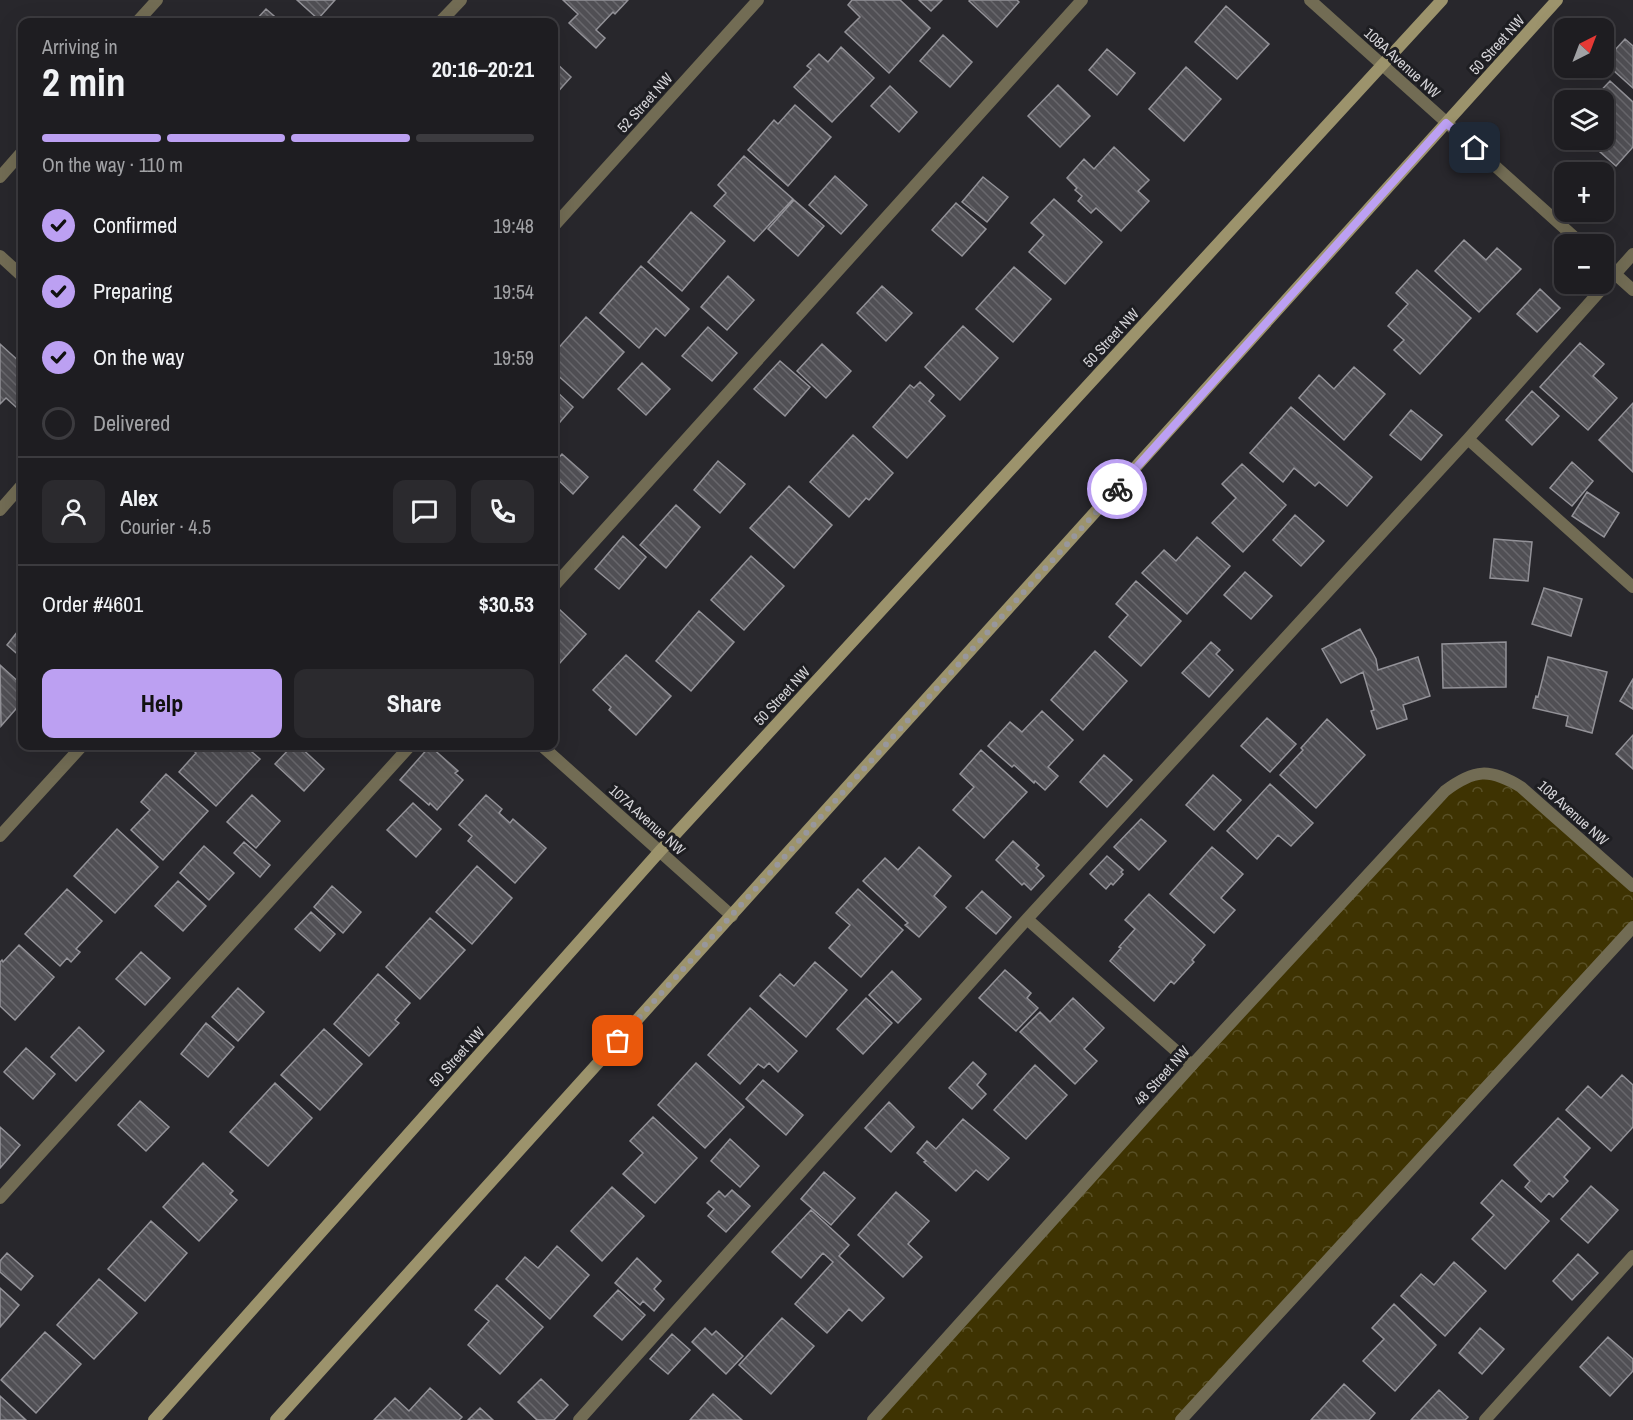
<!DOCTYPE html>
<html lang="en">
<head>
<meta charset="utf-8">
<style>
  :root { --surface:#1e1d21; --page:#2b2a2e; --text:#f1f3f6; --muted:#a1a2a5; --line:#3c3b3f; --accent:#bca0f2 }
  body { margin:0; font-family:"Archivo Narrow",sans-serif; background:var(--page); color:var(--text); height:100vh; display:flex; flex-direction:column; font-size:22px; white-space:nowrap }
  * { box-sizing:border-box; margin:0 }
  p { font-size:20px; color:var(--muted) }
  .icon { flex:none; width:33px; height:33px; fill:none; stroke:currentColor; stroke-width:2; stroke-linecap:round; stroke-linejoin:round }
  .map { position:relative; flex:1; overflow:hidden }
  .details { position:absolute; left:18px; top:18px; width:540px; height:732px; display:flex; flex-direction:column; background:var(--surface); border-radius:12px; box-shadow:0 6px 24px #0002,0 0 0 2px var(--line) }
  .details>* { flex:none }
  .needle { width:39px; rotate:42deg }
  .buttons { position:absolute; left:1554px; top:18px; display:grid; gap:12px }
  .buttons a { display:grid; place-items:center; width:60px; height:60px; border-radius:12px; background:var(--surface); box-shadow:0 6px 24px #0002,0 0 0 2px var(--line); font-size:30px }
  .pin { position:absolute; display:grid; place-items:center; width:51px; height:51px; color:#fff; margin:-26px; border-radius:12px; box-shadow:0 3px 9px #0006 }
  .courier { position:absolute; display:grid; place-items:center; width:60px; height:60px; margin:-30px; border:4px solid #bca0f2; border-radius:50%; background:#fff; color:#222; box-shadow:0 2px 8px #0007 }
  .summary em { font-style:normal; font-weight:800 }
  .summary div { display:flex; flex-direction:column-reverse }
  .summary { display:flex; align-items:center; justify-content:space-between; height:102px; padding:0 24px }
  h1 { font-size:39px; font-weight:800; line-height:45px }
  .bar { display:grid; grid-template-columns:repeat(4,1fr); gap:9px 6px; align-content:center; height:72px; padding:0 24px }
  .bar i { height:8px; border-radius:4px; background:var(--line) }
  .bar .on { background:var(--accent) }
  .bar p { grid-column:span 4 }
  .line { display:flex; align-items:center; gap:15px; padding:0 24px; border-top:2px solid var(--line) }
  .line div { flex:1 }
  .round { display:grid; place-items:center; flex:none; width:63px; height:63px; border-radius:12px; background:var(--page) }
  ol { padding:0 24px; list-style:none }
  li { display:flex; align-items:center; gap:18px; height:66px }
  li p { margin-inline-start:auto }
  li .icon { padding:6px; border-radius:50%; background:var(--accent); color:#111; stroke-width:4 }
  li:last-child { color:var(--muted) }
  li i { width:33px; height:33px; border:3px solid var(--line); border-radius:50% }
  .primary-button { display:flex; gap:12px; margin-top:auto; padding:12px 24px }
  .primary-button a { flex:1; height:69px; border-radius:12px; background:var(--accent); color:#111; font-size:24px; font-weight:800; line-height:69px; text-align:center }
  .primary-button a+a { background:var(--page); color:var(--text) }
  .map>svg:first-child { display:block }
</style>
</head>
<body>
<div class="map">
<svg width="1633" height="1420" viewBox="0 0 1633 1420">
  <defs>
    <pattern id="forest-crowns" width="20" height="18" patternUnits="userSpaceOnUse" patternTransform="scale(1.5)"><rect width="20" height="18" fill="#3e3302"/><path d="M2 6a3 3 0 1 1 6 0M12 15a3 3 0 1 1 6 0" fill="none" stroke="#595026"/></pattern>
    <pattern id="building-back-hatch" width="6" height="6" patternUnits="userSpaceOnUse" patternTransform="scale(1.5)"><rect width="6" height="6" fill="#504f54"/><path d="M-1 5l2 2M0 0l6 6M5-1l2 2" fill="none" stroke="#68676c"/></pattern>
  </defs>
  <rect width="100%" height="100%" fill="#28272c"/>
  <path fill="url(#forest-crowns)" d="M1462 777 1506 778 1633 886V927L1181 1420H873Z"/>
  <path fill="url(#building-back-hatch)" stroke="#939298" stroke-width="1.5" d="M297 0H335L318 19Z
    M563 0H628L615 14 613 12 596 30 605 38 596 48 569 23 578 14Z
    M852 0H900L930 28 889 73 845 32 860 17 848 5Z
    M919 0H942L931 11Z
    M970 0H1017L1019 2 997 27 969 1Z
    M1226 6 1269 44 1237 79 1195 42Z
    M266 9 281 22H254Z
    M943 35 972 62 950 87 920 61Z
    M1625 39 1633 46V88L1604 62Z
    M841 47 874 78 832 122 794 87 811 69 807 66 819 54 828 62Z
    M1107 49 1135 73 1117 95 1089 70Z
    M554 61 571 77 554 96Z
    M1186 67 1221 99 1184 141 1149 109Z
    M1610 81 1633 102V147L1616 166 1592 145 1597 140H1604V100H1592Z
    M1058 85 1090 116 1060 147 1028 116Z
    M890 86 917 112 899 132 871 106Z
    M795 105 831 137 788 186 748 150 774 120 778 124Z
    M1114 147 1149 180 1138 191 1149 201 1121 231 1096 208 1091 213 1078 201 1082 196 1075 190 1077 188 1067 178 1084 159 1094 169Z
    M744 156 793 199 754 241 714 206 726 193 718 185Z
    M835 176 867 205 841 234 809 205Z
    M983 177 1008 197 987 222 962 202Z
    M1054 199 1102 242 1065 284 1029 252 1044 235 1031 223Z
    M794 200 824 226 798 256 768 229Z
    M956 203 986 229 962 256 932 230Z
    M691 212 725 241 682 291 648 262Z
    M1464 240 1486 260 1497 248 1521 269 1479 312 1435 271Z
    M641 266 689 309 665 336 656 328 639 348 600 313Z
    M1014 267 1051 299 1013 342 976 309Z
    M1417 270 1471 318 1420 374 1394 350 1404 340 1388 326 1408 304 1396 293Z
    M728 276 754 300 727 330 701 307Z
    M882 286 912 313 886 341 857 313Z
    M1540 289 1560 308 1537 332 1517 314Z
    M586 317 624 352 583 398 554 372V353Z
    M963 326 998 358 960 400 925 367Z
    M708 327 737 353 712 381 682 356Z
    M1580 343 1604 364 1593 376 1617 398 1588 430 1540 387Z
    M0 344 22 364V400L16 407 6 398 0 404Z
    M822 344 851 371 826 398 797 371Z
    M780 361 810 387 785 416 754 389Z
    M642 363 670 389 646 415 618 389Z
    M1354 367 1385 394 1344 440 1299 398 1319 375 1334 389Z
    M920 382 934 395 929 401 945 416 907 458 873 427 910 385 914 388Z
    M554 389 573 407 554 429Z
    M1532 391 1559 416 1532 445 1506 420Z
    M1633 403V472L1599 440Z
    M1291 407 1372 477 1347 506 1319 482 1315 486 1294 468 1283 482 1250 453Z
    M1411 410 1442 435 1421 460 1390 435Z
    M853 435 893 473 869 500 866 498 849 517 810 482Z
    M562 454 588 477 573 494 554 476V463Z
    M718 461 745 484 720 513 694 490Z
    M1572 462 1593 481 1572 506 1550 488Z
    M1242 464 1286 505 1243 552 1212 523 1236 498 1222 484Z
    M789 486 832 525 794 568 750 528Z
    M1587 492 1619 513 1604 537 1572 516Z
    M676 505 700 527 666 568 640 545Z
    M1295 515 1324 541 1301 566 1273 540Z
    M623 536 646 557 619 589 595 569Z
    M1197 537 1230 566 1187 614 1142 573 1164 550 1176 561Z
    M1494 539 1532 542 1528 581 1490 578Z
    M751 556 784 586 744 630 711 600Z
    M1245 572 1272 596 1251 619 1224 595Z
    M1136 581 1181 621 1141 666 1109 637 1128 615 1116 604Z
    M1544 588 1582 599 1571 636 1532 624Z
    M559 609 586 634 559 664 554 660V615Z
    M699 611 734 642 691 691 656 661Z
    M22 626V658L7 645Z
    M1360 629 1376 659 1378 670 1418 657 1430 696 1403 705 1407 719 1377 729 1371 711 1374 710 1363 672 1341 683 1322 649Z
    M1211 642 1220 650 1216 654 1233 670 1209 697 1182 673Z
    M1506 642V687L1443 688 1442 644Z
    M1095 651 1127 681 1083 730 1051 700Z
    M626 655 671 696 636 735 609 710 611 707 593 690Z
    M1548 657 1607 672 1592 733 1566 726 1568 716 1533 708 1536 696 1538 697Z
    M0 665 22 685V702L1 726Z
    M1633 679V709L1620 701Z
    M1042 711 1073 740 1048 767 1058 776 1045 790 1035 781 1034 783 1014 765 1012 767 988 746 1010 722 1022 732Z
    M1267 718 1296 744 1270 772 1241 746Z
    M1327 719 1365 755 1316 808 1280 775 1303 750 1301 748Z
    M1633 735V769L1616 754Z
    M192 746H245L260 759 216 806 179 772 196 753 190 747Z
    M292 746H299L324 769 304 791 275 764Z
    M430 746 458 771 455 773 463 780 437 810 430 803 429 805 400 780Z
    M981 750 1027 792 984 838 953 810 974 787 960 774Z
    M1104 755 1132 780 1107 807 1080 782Z
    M166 774 208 811 163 860 131 830 150 810 141 802Z
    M1213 775 1241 800 1214 830 1186 805Z
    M1270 784 1313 823 1291 846 1278 835 1257 859 1227 831Z
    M252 795 280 821 256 848 227 822Z
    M486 795 502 809 499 813 510 823 513 819 546 848 515 883 468 841 472 836 459 825Z
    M413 803 441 829 416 857 387 830Z
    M1141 819 1166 841 1139 870 1114 847Z
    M117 829 158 867 115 913 74 876Z
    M1013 841 1039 865 1036 868 1044 876 1031 890 1024 883 1022 885 996 860Z
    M244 842 270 865 260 877 234 853Z
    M204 846 234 873 209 900 180 873Z
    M919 847 951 876 934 896 946 907 919 937 905 925 908 923 863 881 885 858 898 870Z
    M1212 847 1243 874 1221 898 1235 910 1214 933 1170 894Z
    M1107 856 1123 870 1121 872 1123 874 1113 885 1111 883 1106 889 1090 874Z
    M477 866 512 898 472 944 436 912Z
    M178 881 206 906 183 931 155 906Z
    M332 886 361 912 343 933 314 907Z
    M67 889 102 921 76 949 80 952 71 962 67 958 60 966 25 934Z
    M858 889 903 930 861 977 829 948 850 925 836 913Z
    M982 891 1011 917 996 934 966 908Z
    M1149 894 1205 945 1192 960 1194 962 1174 984 1171 981 1154 1001 1110 961 1121 948 1119 947 1135 929 1125 920Z
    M311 912 335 934 320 951 295 929Z
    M430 918 465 950 420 999 386 967Z
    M19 945 54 977 15 1020 0 1006V962L2 960 3 962Z
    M141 952 170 978 145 1005 116 979Z
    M815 962 847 990 806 1037 760 996 780 974 794 986Z
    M1005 970 1031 993 1027 998 1038 1008 1016 1031 979 998Z
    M892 971 921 999 898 1023 869 995Z
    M378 974 410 1003 395 1020 399 1023 369 1056 334 1024Z
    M238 988 264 1012 238 1041 212 1017Z
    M866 998 892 1023 863 1054 837 1029Z
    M1073 998 1104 1028 1084 1049 1097 1061 1075 1084 1020 1032 1040 1012 1050 1022Z
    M750 1008 797 1051 778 1072 769 1063 764 1068 758 1064 740 1084 708 1055Z
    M206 1023 234 1047 208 1077 181 1054Z
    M79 1027 104 1051 76 1081 51 1057Z
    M324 1029 362 1064 320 1110 281 1075Z
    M26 1048 55 1074 33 1099 4 1072Z
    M973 1062 986 1074 977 1085 986 1094 972 1109 949 1088Z
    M696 1063 744 1107 705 1148 658 1105Z
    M1035 1065 1067 1095 1026 1139 994 1110Z
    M1622 1075 1633 1085V1127L1611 1151 1566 1110 1588 1086 1601 1098Z
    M763 1080 803 1115 786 1135 746 1099Z
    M275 1083 312 1118 268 1166 230 1132Z
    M140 1101 169 1127 146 1151 118 1125Z
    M889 1102 914 1127 891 1152 865 1128Z
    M653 1117 697 1158 655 1203 623 1174 643 1153 630 1141Z
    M1558 1118 1590 1148 1564 1177 1568 1181 1553 1197 1549 1193 1541 1202 1525 1187 1530 1181 1514 1165Z
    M963 1119 1009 1158 988 1180 976 1170 956 1191 924 1162 926 1161 917 1153 927 1141 936 1149Z
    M0 1127 20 1145 0 1168Z
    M730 1139 759 1166 740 1187 711 1161Z
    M203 1163 233 1191 230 1194 237 1200 199 1241 163 1207Z
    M824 1172 855 1198 831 1225 801 1199Z
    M1502 1180 1549 1221 1505 1269 1472 1239 1494 1215 1481 1203Z
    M1591 1186 1618 1210 1588 1243 1561 1219Z
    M612 1187 644 1216 602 1261 571 1231Z
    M732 1190 750 1206 726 1232 708 1216 714 1209 707 1203 719 1191 725 1197Z
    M896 1192 929 1221 908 1244 922 1257 903 1277 858 1235Z
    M811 1210 849 1245 839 1256 884 1298 862 1321 849 1309 827 1333 795 1304 833 1262 823 1253 801 1278 772 1252Z
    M151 1221 187 1253 145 1301 108 1269Z
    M557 1246 589 1275 550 1319 506 1279 525 1257 538 1268Z
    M7 1253 33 1276 21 1290 0 1272V1261Z
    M1578 1254 1598 1273 1572 1300 1553 1281Z
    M637 1258 661 1281 654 1289 664 1299 654 1311 643 1301 640 1305 615 1283Z
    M1454 1262 1486 1291 1445 1336 1401 1296 1421 1274 1434 1285Z
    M99 1279 137 1313 94 1359 57 1325Z
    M497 1285 543 1327 500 1374 468 1345 489 1321 475 1310Z
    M0 1288 19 1305 0 1327Z
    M618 1290 645 1315 622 1340 594 1316Z
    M1394 1304 1436 1345 1395 1391 1363 1361 1384 1339 1372 1328Z
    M782 1318 814 1346 771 1394 739 1365Z
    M705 1328 712 1335 716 1331 743 1356 726 1374 692 1342Z
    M1480 1328 1504 1349 1482 1374 1459 1353Z
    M45 1332 81 1364 36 1413 1 1380Z
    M672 1334 690 1350 668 1374 650 1359Z
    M1608 1337 1633 1359V1371L1610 1396 1580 1367Z
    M541 1379 568 1405 554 1420H537L518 1402Z
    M1344 1384 1375 1413 1369 1420H1311Z
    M430 1388 462 1417 459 1420H374L395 1398 409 1411Z
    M1439 1390 1468 1417 1465 1420H1411Z
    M713 1394 742 1420H690Z
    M0 1396 26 1420H0Z
    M480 1408 493 1420H468Z"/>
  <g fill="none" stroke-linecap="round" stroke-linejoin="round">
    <path stroke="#726c54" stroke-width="12" d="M440 22 461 0
      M1468 439 1633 587
      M0 510 22 485
      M554 586 1082 0
      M1027 919 1192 1065
      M0 1198 410 746
      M579 1420 1027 919 1468 439 1633 254
      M1485 1420 1633 1256"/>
    <path stroke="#726c54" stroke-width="12" d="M1310 0 1582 244
      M137 22 157 0
      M0 177 22 152
      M554 226 758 0
      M0 256 22 276
      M1604 264 1633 290
      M542 746 732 916
      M0 836 82 746
      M873 1420 1192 1065 1445 791C1474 769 1490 768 1521 787L1633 886
      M1181 1420 1633 927"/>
    <path stroke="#9c936c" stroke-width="12" d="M154 1420 660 851 1442 0
      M276 1420 1557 0"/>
  </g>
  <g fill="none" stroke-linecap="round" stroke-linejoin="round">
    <path stroke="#98979c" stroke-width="6" stroke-dasharray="0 10.8" d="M618 1041 1117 489"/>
    <path stroke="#bca0f2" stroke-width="8" d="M1117 489 1446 123 1475 148"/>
  </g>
  <g text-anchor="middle" stroke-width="6" stroke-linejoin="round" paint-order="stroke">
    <g font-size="15" fill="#d5d4d8" stroke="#1e1e22">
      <text transform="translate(1497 45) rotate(-48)" y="5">50 Street NW</text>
      <text transform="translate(1402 63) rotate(42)" y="5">108A Avenue NW</text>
      <text transform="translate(645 103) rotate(-48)" y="5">52 Street NW</text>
      <text transform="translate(1111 338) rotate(-47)" y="5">50 Street NW</text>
      <text transform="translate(782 696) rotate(-47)" y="5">50 Street NW</text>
      <text transform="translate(1573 813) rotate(42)" y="5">108 Avenue NW</text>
      <text transform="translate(647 820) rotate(42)" y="5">107A Avenue NW</text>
      <text transform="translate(457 1057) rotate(-48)" y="5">50 Street NW</text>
      <text transform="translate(1162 1076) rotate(-48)" y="5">48 Street NW</text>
    </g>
  </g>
</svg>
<div class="buttons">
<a><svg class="needle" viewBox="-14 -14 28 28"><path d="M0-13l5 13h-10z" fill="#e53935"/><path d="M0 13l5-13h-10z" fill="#a1a2a5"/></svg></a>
<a><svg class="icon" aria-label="layers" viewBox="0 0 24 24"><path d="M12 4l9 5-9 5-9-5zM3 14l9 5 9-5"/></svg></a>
<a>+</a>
<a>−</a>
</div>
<div class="pin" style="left:618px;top:1041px;background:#ea580c"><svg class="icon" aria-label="bag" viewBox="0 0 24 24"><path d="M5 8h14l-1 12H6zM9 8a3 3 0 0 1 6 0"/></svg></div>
<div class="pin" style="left:1475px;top:148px;background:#1f2937"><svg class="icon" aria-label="home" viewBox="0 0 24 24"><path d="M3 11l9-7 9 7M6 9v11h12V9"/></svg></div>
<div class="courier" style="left:1117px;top:489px"><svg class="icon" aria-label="bike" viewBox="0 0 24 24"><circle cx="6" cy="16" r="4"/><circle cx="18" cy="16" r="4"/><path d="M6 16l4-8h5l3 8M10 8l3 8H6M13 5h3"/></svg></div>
<section class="details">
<div class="summary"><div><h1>2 min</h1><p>Arriving in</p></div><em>20:16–20:21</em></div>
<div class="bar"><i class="on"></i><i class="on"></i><i class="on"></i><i></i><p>On the way · 110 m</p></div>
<ol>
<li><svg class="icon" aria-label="check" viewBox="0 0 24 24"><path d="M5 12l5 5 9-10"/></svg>Confirmed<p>19:48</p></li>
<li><svg class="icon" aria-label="check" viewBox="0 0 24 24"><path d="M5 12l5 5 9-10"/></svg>Preparing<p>19:54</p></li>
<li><svg class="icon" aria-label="check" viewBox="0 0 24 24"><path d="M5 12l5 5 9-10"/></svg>On the way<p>19:59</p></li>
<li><i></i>Delivered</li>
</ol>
<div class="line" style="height:108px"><a class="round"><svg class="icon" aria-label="person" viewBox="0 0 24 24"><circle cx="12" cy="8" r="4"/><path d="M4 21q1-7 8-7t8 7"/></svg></a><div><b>Alex</b><p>Courier · 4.5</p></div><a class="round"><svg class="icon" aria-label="chat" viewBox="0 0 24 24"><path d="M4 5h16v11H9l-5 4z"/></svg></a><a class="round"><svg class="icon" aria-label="phone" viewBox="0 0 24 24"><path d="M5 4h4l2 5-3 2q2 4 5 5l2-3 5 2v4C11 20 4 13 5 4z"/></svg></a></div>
<div class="line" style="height:78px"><div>Order #4601</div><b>$30.53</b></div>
<div class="primary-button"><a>Help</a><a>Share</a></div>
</section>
</div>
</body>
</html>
